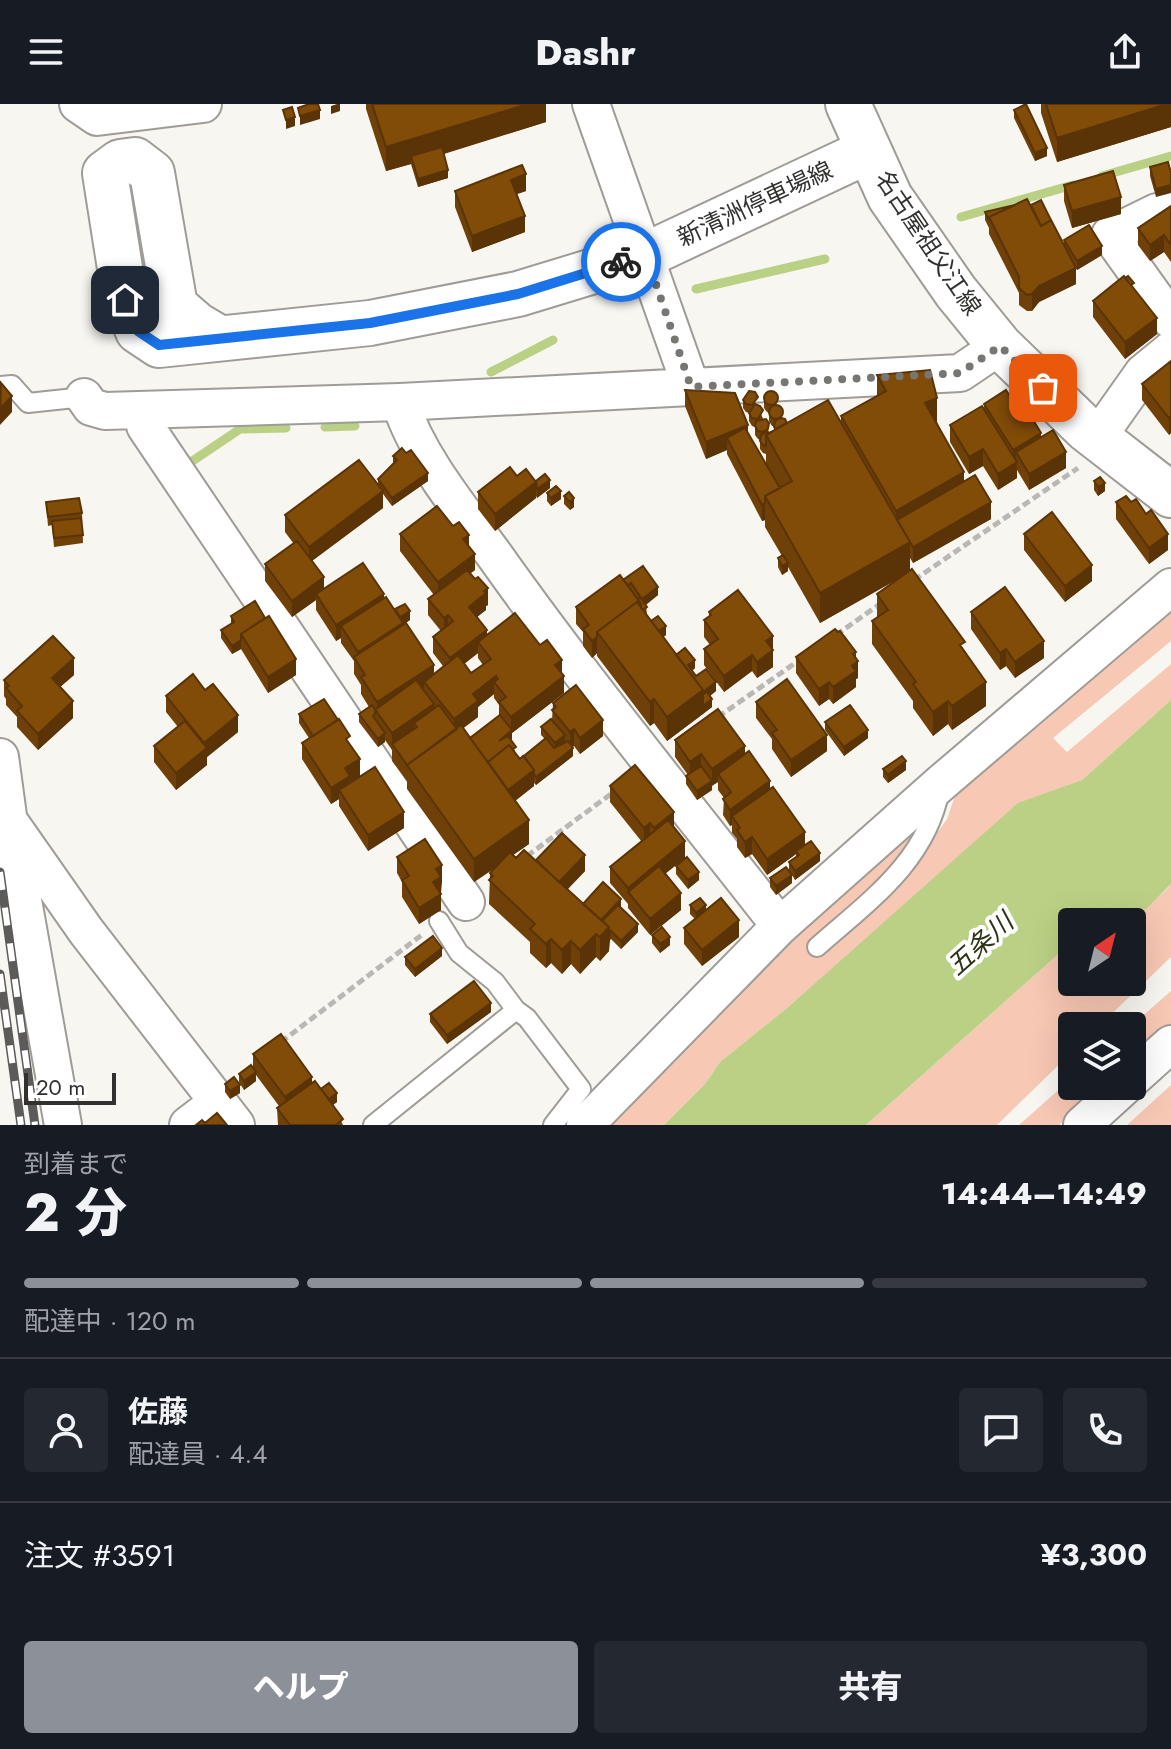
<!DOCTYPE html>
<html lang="ja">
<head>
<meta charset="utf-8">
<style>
  :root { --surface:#171b24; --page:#242831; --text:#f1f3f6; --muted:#9ea1a6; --line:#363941; --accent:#8c9099 }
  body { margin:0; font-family:Jost,"Noto Sans JP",sans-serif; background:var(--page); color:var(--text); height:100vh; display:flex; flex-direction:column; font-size:30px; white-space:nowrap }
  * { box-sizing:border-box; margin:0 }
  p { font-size:26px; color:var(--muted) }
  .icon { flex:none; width:44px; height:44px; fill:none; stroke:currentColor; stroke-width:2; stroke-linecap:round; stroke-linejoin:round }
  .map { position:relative; height:1021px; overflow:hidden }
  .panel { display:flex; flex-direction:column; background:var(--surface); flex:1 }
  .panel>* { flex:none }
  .needle { width:52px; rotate:35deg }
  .buttons { position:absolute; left:1058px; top:804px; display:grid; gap:16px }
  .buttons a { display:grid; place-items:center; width:88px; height:88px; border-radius:8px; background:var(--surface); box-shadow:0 8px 32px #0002; font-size:40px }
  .scale { position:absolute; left:24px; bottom:20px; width:92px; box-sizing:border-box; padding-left:8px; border:4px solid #32312f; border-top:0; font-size:22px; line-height:28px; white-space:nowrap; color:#32312f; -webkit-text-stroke:6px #fff; paint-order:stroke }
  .pin { position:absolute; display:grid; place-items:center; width:68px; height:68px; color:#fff; margin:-34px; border-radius:16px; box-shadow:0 4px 12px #0006 }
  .courier { position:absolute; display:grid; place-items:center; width:80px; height:80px; margin:-40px; border:6px solid #1a73e8; border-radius:50%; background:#fff; color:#222; box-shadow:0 2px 10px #0007 }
  .headline em { font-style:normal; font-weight:800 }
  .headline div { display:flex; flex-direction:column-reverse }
  .headline { display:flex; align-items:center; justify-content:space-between; height:136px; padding:0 24px }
  h1 { font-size:52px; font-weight:800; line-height:60px }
  .bar { display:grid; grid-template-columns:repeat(4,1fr); gap:12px 8px; align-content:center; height:96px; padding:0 24px }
  .bar i { height:10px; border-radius:6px; background:var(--line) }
  .bar .selected { background:var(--accent) }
  .bar p { grid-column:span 4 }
  .line { display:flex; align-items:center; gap:20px; padding:0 24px; border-top:2px solid var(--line) }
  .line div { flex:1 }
  .round { display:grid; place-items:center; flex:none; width:84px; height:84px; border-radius:8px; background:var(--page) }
  .primary-button { display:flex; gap:16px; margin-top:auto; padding:16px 24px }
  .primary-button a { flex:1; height:92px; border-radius:8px; background:var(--accent); color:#fff; font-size:32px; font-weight:800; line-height:92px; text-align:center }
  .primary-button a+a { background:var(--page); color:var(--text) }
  header { display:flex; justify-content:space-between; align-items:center; height:104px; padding:0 24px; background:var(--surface); font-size:36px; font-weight:800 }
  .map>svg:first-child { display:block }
</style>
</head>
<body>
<header><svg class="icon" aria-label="menu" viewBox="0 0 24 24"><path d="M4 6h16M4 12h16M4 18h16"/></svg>Dashr<svg class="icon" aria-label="share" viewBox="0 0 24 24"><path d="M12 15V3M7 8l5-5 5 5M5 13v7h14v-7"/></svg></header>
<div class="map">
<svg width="1171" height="1021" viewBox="0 0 1171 1021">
  <rect width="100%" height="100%" fill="#f8f6f1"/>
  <path fill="#f7c8b4" d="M1171 498V537L1053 634 1067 648 1171 560V596L1082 676 1018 700 787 904 720 958 705 980 664 1021H605L781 837 921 718 892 768 903 776 947 715 957 686Z
    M1171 780V853L1099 922H1072V948L997 1021H866L1072 838V878H1132V818H1117C1135 804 1158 798 1171 780Z
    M1171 887V921L1132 956 1131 922Z
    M1072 974V982H1103L1059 1021H1019Z
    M1171 981V1021H1127Z"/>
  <path fill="#bad185" d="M1171 596V780L1146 805 1133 806 1117 818H1072V838L866 1021H664L705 980 720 958 787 904 1018 699 1082 676Z"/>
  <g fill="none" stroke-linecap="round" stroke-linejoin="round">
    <path stroke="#bad185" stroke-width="9" d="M1102 72 1171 52
      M961 113 1073 81
      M696 185 825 155
      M491 268 553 236
      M325 323 355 322
      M188 360 240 325 286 324"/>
    <g stroke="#9f9c97" stroke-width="22">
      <path id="service" d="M0 282 12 281 28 299 84 293
        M439 817 459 849 495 878 516 906
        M817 843C869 797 927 757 940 685
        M373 1021 516 906 527 914 581 985 553 1021"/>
    </g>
    <g stroke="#9f9c97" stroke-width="40">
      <path id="minor" d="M78 0 97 13 203 0
        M591 0 691 283
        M1171 106 1157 108 1110 131 1171 216
        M84 293 91 303 105 307 400 298 960 269 1000 242
        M400 298C418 354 461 405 495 452 585 579 684 699 780 822
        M144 306 145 322 466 798
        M1097 334 1143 269 1171 246
        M0 653 8 712 63 1021
        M9 717 86 827 236 1021
        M1132 975 1171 940
        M188 1021 218 998
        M585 1021 780 822 941 679 1171 483
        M1082 1021 1125 982"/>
    </g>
    <g stroke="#9f9c97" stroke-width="48">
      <path id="secondary" d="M219 234 197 221 175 202 152 69 135 56 120 58 105 69 125 196 138 227 159 241 370 219 518 190 646 151 868 47"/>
    </g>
    <g stroke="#9f9c97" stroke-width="48">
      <path id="primary" d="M848 0 890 93 956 188 1000 242 1086 325 1171 391"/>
    </g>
    <path stroke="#bab8b4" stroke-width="5" stroke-dasharray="8 4" stroke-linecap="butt" d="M914 476 1078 364
      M836 531 880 500
      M718 613 801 555
      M527 752 615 687
      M281 938 423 830"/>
    <use href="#service" stroke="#fff" stroke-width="18"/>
    <use href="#minor" stroke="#fff" stroke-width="36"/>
    <use href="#secondary" stroke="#fff" stroke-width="44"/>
    <use href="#primary" stroke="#fff" stroke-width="44"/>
    <g stroke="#5d5b59" stroke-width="9">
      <path id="rail" d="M0 768 35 1021
        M0 870 21 1021"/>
    </g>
    <use href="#rail" stroke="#fff" stroke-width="6" stroke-dasharray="18" stroke-linecap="butt"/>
  </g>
  <path fill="#6f4007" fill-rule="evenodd" d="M366 0H546V18L444 50 448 74 418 83 411 60 386 67 366 5Z
    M1041 0H1171V23L1057 58 1041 9Z
    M1014 6 1047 52 1035 57 1014 14Z
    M1168 58 1156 93 1150 72V63Z
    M1064 81 1121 110 1072 124 1064 97Z
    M455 87H526L517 90 525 128 472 148 455 103Z
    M1031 101 1064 141V136L1102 151 1077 166 1074 161 1076 180 1039 198 1032 207H1027L1019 201V189L989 130V124L985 116V108Z
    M1171 102V158L1164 148 1150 157 1138 141V124Z
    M1134 185 1157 230 1125 255 1093 213V197Z
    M1171 257V329L1169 331 1142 296V280Z
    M877 271 937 318 964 377 991 415 913 459 910 454V466L965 548 986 602 952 626 948 620 933 632 913 604V597L872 540V517L877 513V490L896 476 820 519 788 463V467L782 471 778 463V454L782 452 765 423V416L762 417 727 350V346L706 355 685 302V286L748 329 766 360V350L763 349 760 345V336L758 335 755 331V323L752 322 749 317V309L746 308 743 304V296L757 301 769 328 774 326V322H772L769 317V309L767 308 764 304V295L778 301 783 315 787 319H841V312L877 292Z
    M1013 297 1066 364 1029 386 1017 366V374L998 386 983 362 969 370 950 338V321L984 305V300Z
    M393 352 428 377 392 402 383 390V404L312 457 324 485 384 495 395 507 410 516 403 521 434 570 443 562 433 549V533L441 527 428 511V495L434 491 400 447V430L469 442 475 466 470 469 488 501 486 502V506L477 513 487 530 562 570 564 589 512 629V635L511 636 516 650 520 655 545 635 541 631V623L552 616 553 599 603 632 580 650 574 642 572 643 573 652 536 681 534 679V682L515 697 529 740 513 751 516 754 536 756 585 767 568 785 583 800 621 803 638 828 621 845 611 835 609 837V847L600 857 596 853 580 870 571 860 562 870 551 859 546 864 530 849V838L489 800 490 769 498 762 474 778 407 685V677L392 657V646L385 636V638L378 643 359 618V610L369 603 361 590V581L354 570V557L341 539V534L336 537 316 506V496L292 513 265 477V460L294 440 285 428V411L378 381V375L393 360ZM478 549V554L483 561 471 569 464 560ZM494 590V594L499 601V612L470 634 463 624 478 613V603Z
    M517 372 536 377 550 384 537 394 536 392V394L495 427 478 405V388Z
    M1094 377 1105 387 1098 392 1094 386Z
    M547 389 561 395 551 402 547 397Z
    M564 392 574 403 570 406 564 400Z
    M46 398 82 409 83 439 54 443 52 421 48 422Z
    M1116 398 1168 446 1149 460 1116 415Z
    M1024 430 1092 477 1065 498 1024 446Z
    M623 476 658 491 646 501 647 511 651 517 666 531 663 533 676 551 695 564 692 567 696 572 716 587 710 592 712 603 667 637 654 619 650 622 597 552V549L592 554 583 542V528L576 520V503Z
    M709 508 773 532V563L757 574 752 567 724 588 704 561V545L710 541 704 533V516L709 513Z
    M971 508 1044 554 1015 574 1006 562 1000 566 971 525Z
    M231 512 265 514 296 571 268 589 241 545 232 550 221 534V526L231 520Z
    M796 553H856L858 574 856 575V583L833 600 829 595 819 602 796 569Z
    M74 571 60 583 73 614 38 646 17 623V613L6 601V595L4 592V576Z
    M166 592 238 628 207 653V661L176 686 154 658V642L178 623 166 608Z
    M756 598 827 647 791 673 772 645V635L756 614Z
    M299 610 350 641 360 672 350 678 404 724 368 747 339 702V695L331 700 302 655V639L309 634 299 619Z
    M825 618 868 634 844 652 825 626Z
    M675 636 745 650 770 685 805 741 820 757 795 776 792 771V779L776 791 770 783V774L789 766V758L796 753V750L767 771 752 750 745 754 737 743V735L732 729V721L730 722 723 711 724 694 718 686V678L712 681V686L697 696 686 680V672L688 671 675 653Z
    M883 665 906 666 888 679 883 673Z
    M610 682 674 723 685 754 665 769 681 806 650 831 628 804V800L610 779V763L642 738 610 698Z
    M397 753 442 778H441V806L419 820 402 793V778L397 769Z
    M676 762 699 776 688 785 676 770Z
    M690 801 706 806 739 833 702 862 684 840V824L695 815 690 810Z
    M652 831 670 841 660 849 652 839Z
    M442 852 415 873 405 861V853Z
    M491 908 447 940 430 918V910Z
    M253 950 312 979 321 985 337 998 333 1001 343 1021H278L277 1004 279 1002 256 971V977L244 986 239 978V970L253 964Z
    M225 980 240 989 230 995 225 988Z"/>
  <path fill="#5a3406" d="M337 0H340V7L331 10V2Z
    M528 0H546V18L413 59 411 52V60L386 67V43Z
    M1167 0H1171V23L1057 58V34Z
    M320 6V15L300 21V12Z
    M295 13V22L286 25V16Z
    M1047 44V52L1035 57V49Z
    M448 66V74L418 83V75Z
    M526 70V87L511 92V76Z
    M1171 81V89L1156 93V85Z
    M1121 93V110L1072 124V107Z
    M525 112V128L472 148V132Z
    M1164 131V148L1150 157V141Z
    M1102 142V151L1077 166V157Z
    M1076 164V180L1039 198 1032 207V190L1039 182Z
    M1157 214V230L1125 255V238Z
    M12 292V308L0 321V305Z
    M937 294V318L925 323V299Z
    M1171 312V329L1169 331V314Z
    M748 321V338L727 334V346L706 355V338Z
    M1041 329V346L1016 348 1017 374 998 386V370L1013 360V346Z
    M983 345V362L969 370V353Z
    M1066 348V364L1029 386V370Z
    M964 368V392L896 430V407Z
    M428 369V377L392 402V394Z
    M550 376V384L537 394V385Z
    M536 378V394L495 427V410Z
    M1105 379V387L1098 392V383Z
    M383 387V404L309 459V443Z
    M561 387V395L551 402V394Z
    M574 394V403L570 406V398Z
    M991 398V415L913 459V443Z
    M765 399V416L762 417V401Z
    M1168 430V446L1149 460V444Z
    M469 431V447L463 435Z
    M910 438V468L820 519V489Z
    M475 450V466L438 495V478Z
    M788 459V467L782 471V462Z
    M1092 461V477L1065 498V482Z
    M324 473V490H316V496L292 513V497Z
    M658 483V491L642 503V495Z
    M488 484V501L486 502V506L469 519V503Z
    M384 490V506L341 522V534L336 537V521Z
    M410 507V516L403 520V535L358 560V548L400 520V513Z
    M448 511V527L444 531V514Z
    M666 522V531L652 541V532Z
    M487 526V542L478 538V549L450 571V554Z
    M773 532V563L757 574V558L766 537Z
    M597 533V549L592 554V537Z
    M241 536V545L232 550V542Z
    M1044 537V554L1015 574V558Z
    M1006 545V562L1000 566V549Z
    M856 548V559L858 557V574L856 575V583L833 600V583Z
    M752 551V567L724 588V572Z
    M74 554V571L52 590V574Z
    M296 555V571L268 589V573Z
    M562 556V573L555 561Z
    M695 556V564L688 570V561Z
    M434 561V578H424V584L380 613 377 609V598Z
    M496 572V580L494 578V590L478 603V613L457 629H454V615L473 590Z
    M564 572V589L512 629V635L499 645V637L511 627V613Z
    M716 578V587L703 597V610L667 637V613L703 586Z
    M829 578V595L819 602V585Z
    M986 578V602L952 626V602Z
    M654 595V619L650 622V598Z
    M712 595V603L703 610V602Z
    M73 597V614L38 646V630Z
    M948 597V620L933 632V608Z
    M434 600V616L417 623 414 619V630L392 640V646V629Z
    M238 611V628L207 653V661L176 686V669L204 646V639Z
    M603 616V632L580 650V634Z
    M574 625V642L570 644V628Z
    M868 626V634L844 652V643Z
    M385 629V638L378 643V635Z
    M565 631V640L555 648V639Z
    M827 631V647L791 673V656Z
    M745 642V658L718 670V678L712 682V665Z
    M573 644V652L536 681V673Z
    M701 650V666L690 674V658Z
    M360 655V672L350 678V688L339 686V695L331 700V684L345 664Z
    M906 657V666L888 679V671Z
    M534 666V682L507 703V687Z
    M712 677V686L697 696V687Z
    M770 677V693L732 712V721L730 722V706Z
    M404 708V724L368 747V731Z
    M674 708V724L654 740V724Z
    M529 716V740L474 778V755Z
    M650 719V735L644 740V724Z
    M805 728V744L796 747V750L767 771V755Z
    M752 733V750L745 754V738Z
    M685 737V754L634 795 628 788V784Z
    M820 749V757L795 776V767Z
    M585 751V767L558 795V779Z
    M442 761V778L441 789 433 778 436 765Z
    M699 768V776L688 785V776Z
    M792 771V779L776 791V782Z
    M681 789V806L650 831V815Z
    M441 790V806L419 820V804Z
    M621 795V803L594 823Z
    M706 801V809L696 817V809Z
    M739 816V833L702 862V846Z
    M638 820V828L621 845V837Z
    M609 823 611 827 609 847 600 857V833Z
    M596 830V853L580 870V846Z
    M670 833V841L660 849V840Z
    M551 835V859L546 864V840Z
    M571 837V860L562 870V846Z
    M442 844V852L415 873V865Z
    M491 899V908L447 940V931Z
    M256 968V977L244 986V977Z
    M312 973V990L285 1010V993Z
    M240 981V989L230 995V987Z
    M337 989V998L328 1004V996Z"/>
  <path fill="#814b08" stroke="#5a3406" stroke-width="2" d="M309 0H318L320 6 300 12 298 4Z
    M372 0H528L386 43Z
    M1026 0 1047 44 1035 49 1014 6Z
    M1046 0H1167L1057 34Z
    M292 3 295 13 286 16 283 6Z
    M442 43 448 66 418 75 411 52Z
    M1168 58 1171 69V81L1156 85 1150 63Z
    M522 61 526 70 511 76 525 112 472 132 455 87Z
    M1113 67 1121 93 1072 107 1064 81Z
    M1027 95 1041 122 1051 116 1076 164 1039 182 1032 190 1027 191 1019 184V173L989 113Z
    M1041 96 1051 116 1041 122 1031 101Z
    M1015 101 989 113V116L985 108Z
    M1171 102V141L1164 131 1150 141 1138 124Z
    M1089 121 1102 142 1077 157 1064 136Z
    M1124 172 1157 214 1125 238 1093 197Z
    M1128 172 1134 179 1131 181 1125 174Z
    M1171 257V312L1169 314 1142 280Z
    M930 266 937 294 925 299 964 368 896 407 841 312 886 287 877 271Z
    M1 279 12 292 0 305V320Z
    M685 286 735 289 748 321 706 338Z
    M1006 286 1013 297 1019 293 1041 329 1013 346 984 300Z
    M749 287 755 288 758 293 752 301 746 300 743 296Z
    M764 294a7 7 0 1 1 14 0a7 7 0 1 1-14 0Z
    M828 296 910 438 820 489 765 392 792 377 766 331Z
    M755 300 760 302 763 306 758 315 752 314 749 309Z
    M769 308a7 7 0 1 1 14 0a7 7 0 1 1-14 0Z
    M982 302 1017 358 998 370 983 345 969 353 950 321Z
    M780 314 785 315 787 319 776 325 774 323 775 317Z
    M766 315 769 319 768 325 763 328 758 327 755 322 756 317Z
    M745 324 780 384 765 392V399L762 401 727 334Z
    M1053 326 1066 348 1029 370 1016 348Z
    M766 328 770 329 766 331V342L763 341 760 337 761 331Z
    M402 344 406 349 411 346 428 369 392 394 378 375 397 356 393 352Z
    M359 356 383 387 309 443 285 411Z
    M510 363 517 372 526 365 536 378 495 410 478 388Z
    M545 370 550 376 537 385 536 377Z
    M975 371 991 398 913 443 897 416Z
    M1100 373 1105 379 1098 383 1094 377Z
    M556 382 561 387 551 394 547 389Z
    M569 388 574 394 570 398 564 392Z
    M1126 392 1131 398 1136 395 1146 410 1151 406 1168 430 1149 444 1116 398Z
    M79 394 82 409 48 413 46 398Z
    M437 402 453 422 459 418 469 431 463 435 475 450 438 478 400 430Z
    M1052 408 1092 461 1065 482 1024 430Z
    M81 414 83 431 54 434 52 417Z
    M297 437 324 473 292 497 265 460Z
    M783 451 788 459 782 462 778 454Z
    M363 459 384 490 336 521 316 490Z
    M643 462 658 483 642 495 631 479 628 481 623 476Z
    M912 465 965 538 960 541 986 578 952 602 948 597 933 608 913 580 916 578 872 517 888 506 877 490Z
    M467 466 475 475 478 473 488 484 484 487 486 489 469 503 487 526 450 554 433 533 453 517 448 511 444 514 428 495Z
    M620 471 641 500 639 501 637 498 597 528V533L592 537 583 525 589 521 576 503Z
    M1005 483 1044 537 1015 558 1006 545 1000 549 971 508Z
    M738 486 773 532 766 537 773 546 757 558 752 551 724 572 704 545 718 535 704 516 711 511 709 508Z
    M386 493 403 519 358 548 341 522Z
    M640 493 647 503 643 506 641 504V500L638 495Z
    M255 497 265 514 241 530V536L232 542 221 526 234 518 231 512Z
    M637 498 703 586 667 613 654 595 650 598 597 528Z
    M405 500 410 507 400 513 395 505Z
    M515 509 540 541 547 536 562 556 555 561 564 572 511 613 499 598 506 593 494 578 498 575 496 572 473 590 478 597 454 615 424 578 458 551 471 569 484 560 491 555 478 538Z
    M269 512 296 555 268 573 241 530Z
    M658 512 666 522 659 527 651 517Z
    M406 519 434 561 377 598 361 573 365 571 354 553Z
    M835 525 838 528 840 527 856 548 853 550 858 557 852 562 856 567 833 583 829 578 819 585 796 553Z
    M53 532 74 554 52 574 73 597 38 630 17 607 22 602 6 584 9 582 4 576Z
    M685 544 695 556 688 561 696 572 706 565 716 578 703 588V586L676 551Z
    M193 570 205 586 213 580 238 611 204 639 166 592Z
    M787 575 827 631 791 656 772 629 777 626 756 598Z
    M416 576 434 600 392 629 375 606Z
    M576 581 603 616 580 634 574 625 570 628 552 606 556 603 553 599Z
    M707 588 712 595 703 602V590Z
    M324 595 338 616 313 632 299 610Z
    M372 601 378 609 375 606V610L373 612 385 629 378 635 359 610Z
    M439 601 457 625 407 661 392 640 417 623 414 619Z
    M850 601 868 626 844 643 825 618Z
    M718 605 745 642 712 665 701 650 690 658 675 636Z
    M500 611 512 626 499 637 508 632 516 643 513 645 509 641 488 658 470 634Z
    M339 615 350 632 346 635 360 655 345 664 350 672 331 684 302 639Z
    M551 615 565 631 555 639 541 623Z
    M185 617 207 644 176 669 154 642Z
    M461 621 529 716 474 755 407 661Z
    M546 634 554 644 568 637 573 644 536 673 534 671V666L524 652Z
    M509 641 520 655 523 652 534 666 508 686 488 658Z
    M749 647 770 677 730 706 723 695 731 688 718 670Z
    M902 652 906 657 888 671 883 665Z
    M635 661 674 708 654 724 650 719 644 724 610 682Z
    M701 662 712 677 697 687 686 672Z
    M375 663 404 708 368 731 339 686Z
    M773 683 805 728 767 755 752 733 745 738 737 726 740 724 732 712Z
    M668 716 685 737 628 784 610 763Z
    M562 729 585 751 559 778 536 756Z
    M425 735 442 761 436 765 441 773 433 778 441 790 419 804 402 776 409 772 397 753Z
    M811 737 820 749 795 767 789 758 799 751 796 747Z
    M524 746 609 823 600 833 596 830 580 846 571 837 562 846 551 835 546 840 530 825 535 820 489 776 493 772 490 769 510 748 516 754Z
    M687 753 699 768 688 776 676 762Z
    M659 762 681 789 650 815 628 788Z
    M786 763 792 771 776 782 770 774Z
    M603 778 621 795 601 816 583 800Z
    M700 794 706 801 696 809 690 801Z
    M721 794 739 816 702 846 684 824Z
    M618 801 638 820 621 837 611 827 609 829V823L602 817Z
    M662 823 670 833 660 840 652 831Z
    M433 832 442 844 415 865 405 853Z
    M474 877 491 899 447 931 430 910Z
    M281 930 312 973 285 993 253 950Z
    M251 961 256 968 244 977 239 970Z
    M234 973 240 981 230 987 225 980Z
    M315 977 343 1015 336 1021H290L277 1004Z
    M329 979 337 989 329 995 321 985Z
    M217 1009 227 1021H196L202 1016 205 1019Z"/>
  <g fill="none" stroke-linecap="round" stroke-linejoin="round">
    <path stroke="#777673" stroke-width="8" stroke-dasharray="0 14.4" d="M621 158 646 151 691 283 960 269 1000 242 1043 284"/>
    <path stroke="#1a73e8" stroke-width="10" d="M125 196 138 227 159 241 370 219 518 190 621 158"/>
  </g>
  <g text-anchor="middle" stroke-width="8" stroke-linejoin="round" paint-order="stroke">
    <g font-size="24" fill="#32312f" stroke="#fff">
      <text transform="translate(755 100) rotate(-25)" y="8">新清洲停車場線</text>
      <text transform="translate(928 139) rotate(56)" y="8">名古屋祖父江線</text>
    </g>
    <g font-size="26" font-style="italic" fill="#2c3414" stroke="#fff">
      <text transform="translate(980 840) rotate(-42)" y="9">五条川</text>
    </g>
  </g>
</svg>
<div class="buttons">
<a><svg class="needle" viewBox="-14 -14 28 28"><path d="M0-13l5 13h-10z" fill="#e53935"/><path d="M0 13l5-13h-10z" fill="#9ea1a6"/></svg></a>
<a><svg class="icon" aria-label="layers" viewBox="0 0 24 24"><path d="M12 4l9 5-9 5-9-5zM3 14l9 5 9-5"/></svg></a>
</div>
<div class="scale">20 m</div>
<div class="pin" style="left:1043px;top:284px;background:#ea580c"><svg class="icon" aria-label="bag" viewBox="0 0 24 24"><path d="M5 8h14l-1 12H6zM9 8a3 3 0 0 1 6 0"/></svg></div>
<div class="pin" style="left:125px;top:196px;background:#1f2937"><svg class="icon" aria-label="home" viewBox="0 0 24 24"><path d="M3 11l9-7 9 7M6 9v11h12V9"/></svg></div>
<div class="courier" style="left:621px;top:158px"><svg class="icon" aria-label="bike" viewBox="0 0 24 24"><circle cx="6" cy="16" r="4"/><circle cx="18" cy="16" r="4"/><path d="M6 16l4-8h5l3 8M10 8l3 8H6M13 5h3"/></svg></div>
</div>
<section class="panel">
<div class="headline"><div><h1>2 分</h1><p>到着まで</p></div><em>14:44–14:49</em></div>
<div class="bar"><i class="selected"></i><i class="selected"></i><i class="selected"></i><i></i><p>配達中 · 120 m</p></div>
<div class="line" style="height:144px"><a class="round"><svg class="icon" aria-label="person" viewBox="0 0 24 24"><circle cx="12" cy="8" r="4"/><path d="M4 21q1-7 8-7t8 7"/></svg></a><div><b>佐藤</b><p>配達員 · 4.4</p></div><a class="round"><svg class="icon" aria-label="chat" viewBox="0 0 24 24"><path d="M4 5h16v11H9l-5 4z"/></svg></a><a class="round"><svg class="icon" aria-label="phone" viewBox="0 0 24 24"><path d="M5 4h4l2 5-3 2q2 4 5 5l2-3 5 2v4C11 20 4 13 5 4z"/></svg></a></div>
<div class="line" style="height:104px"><div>注文 #3591</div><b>¥3,300</b></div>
<div class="primary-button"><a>ヘルプ</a><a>共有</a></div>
</section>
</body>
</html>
